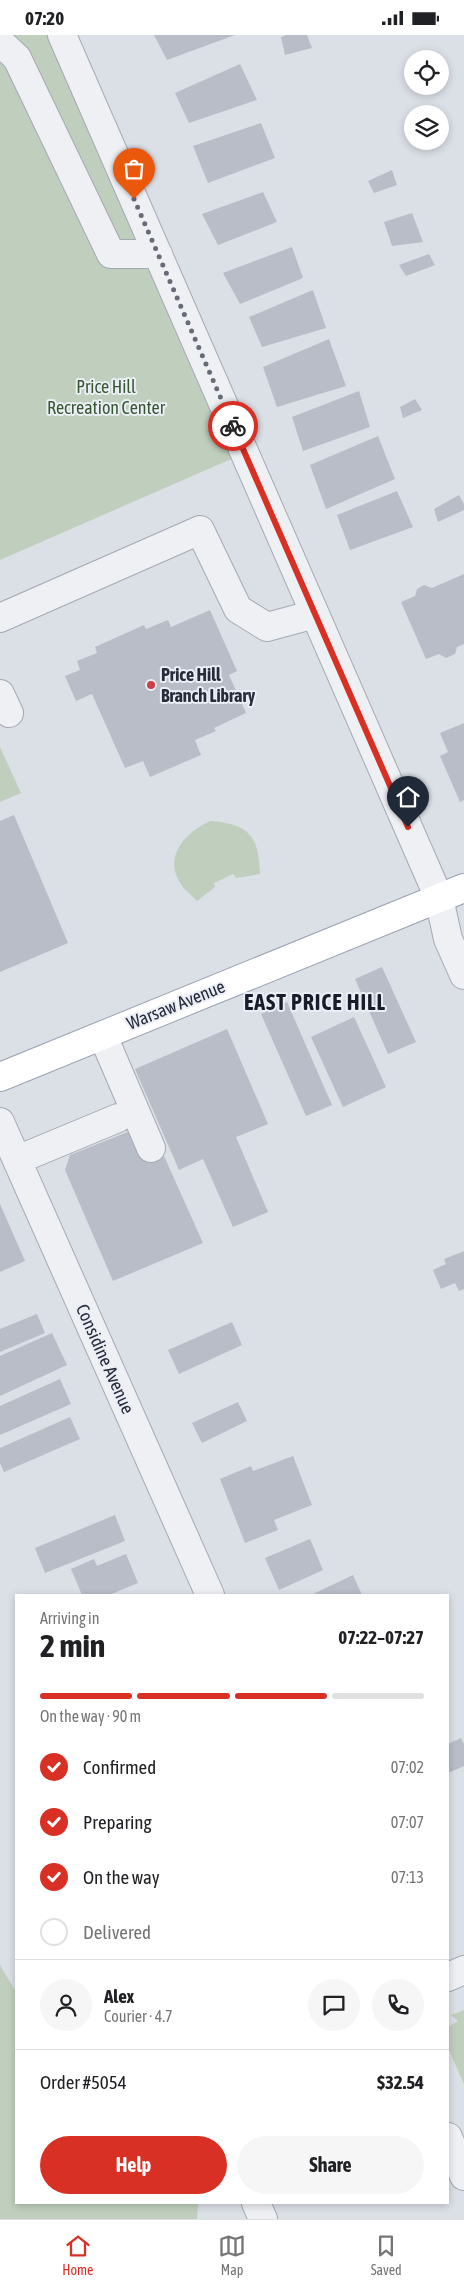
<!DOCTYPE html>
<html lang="en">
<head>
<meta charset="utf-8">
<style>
  :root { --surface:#fff; --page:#f6f6f6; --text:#202124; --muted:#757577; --line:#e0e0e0; --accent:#d93025 }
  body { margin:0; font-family:"Asap Condensed",sans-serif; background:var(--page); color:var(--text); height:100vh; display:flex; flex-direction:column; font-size:19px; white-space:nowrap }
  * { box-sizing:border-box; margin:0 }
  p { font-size:16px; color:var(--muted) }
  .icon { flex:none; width:28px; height:28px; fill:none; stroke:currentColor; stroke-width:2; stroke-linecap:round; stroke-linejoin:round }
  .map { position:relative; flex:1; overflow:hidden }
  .side { position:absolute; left:15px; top:1559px; width:434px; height:610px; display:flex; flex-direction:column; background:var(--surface); border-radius:0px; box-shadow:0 2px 8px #0003 }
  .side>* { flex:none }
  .controls { position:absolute; left:404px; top:15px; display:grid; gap:10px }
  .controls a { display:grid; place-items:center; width:45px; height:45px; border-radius:50%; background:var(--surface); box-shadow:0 2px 8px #0003; font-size:25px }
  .pin { position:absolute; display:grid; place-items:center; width:42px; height:42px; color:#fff; margin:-51px -21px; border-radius:50% 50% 50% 0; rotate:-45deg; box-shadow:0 0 5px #0007 }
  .pin .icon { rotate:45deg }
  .courier { position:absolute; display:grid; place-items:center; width:50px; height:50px; margin:-25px; border:4px solid #d93025; border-radius:50%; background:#fff; color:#222; box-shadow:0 1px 6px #0007 }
  .head em { font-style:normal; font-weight:700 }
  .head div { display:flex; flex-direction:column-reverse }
  .head { display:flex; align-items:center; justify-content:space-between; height:85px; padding:0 25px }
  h1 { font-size:32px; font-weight:700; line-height:38px }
  .bar { display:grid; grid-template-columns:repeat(4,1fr); gap:8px 5px; align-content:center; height:60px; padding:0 25px }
  .bar i { height:6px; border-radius:4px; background:var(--line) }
  .bar .current { background:var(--accent) }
  .bar p { grid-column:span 4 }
  .line { display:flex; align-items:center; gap:12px; padding:0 25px; border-top:1px solid var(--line) }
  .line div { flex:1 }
  .round { display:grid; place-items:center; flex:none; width:52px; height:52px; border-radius:26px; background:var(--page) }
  ol { padding:0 25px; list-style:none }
  li { display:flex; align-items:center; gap:15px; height:55px }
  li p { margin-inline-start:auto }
  li .icon { padding:5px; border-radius:50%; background:var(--accent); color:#fff; stroke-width:4 }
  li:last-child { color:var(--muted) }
  li i { width:28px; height:28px; border:2px solid var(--line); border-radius:50% }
  .primary-button { display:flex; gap:10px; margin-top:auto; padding:10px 25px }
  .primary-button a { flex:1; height:58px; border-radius:30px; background:var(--accent); color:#fff; font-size:20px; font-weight:700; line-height:58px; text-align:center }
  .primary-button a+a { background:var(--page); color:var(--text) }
  .status { display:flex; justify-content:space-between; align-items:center; height:35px; padding:0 25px; background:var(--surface); direction:ltr }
  .status svg { height:14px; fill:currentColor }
  .tabs { display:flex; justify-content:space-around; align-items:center; height:70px; border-top:1px solid var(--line); background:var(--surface); font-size:14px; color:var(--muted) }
  .tabs a { display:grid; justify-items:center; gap:2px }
  .tabs .current { color:var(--accent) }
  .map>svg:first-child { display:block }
</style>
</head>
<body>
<div class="status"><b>07:20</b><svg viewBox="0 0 49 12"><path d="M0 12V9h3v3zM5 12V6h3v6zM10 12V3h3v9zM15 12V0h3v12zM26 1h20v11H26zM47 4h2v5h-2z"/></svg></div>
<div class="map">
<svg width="464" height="2184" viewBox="0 0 464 2184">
  <rect width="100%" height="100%" fill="#dbdfe6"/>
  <path fill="#c0cfbd" d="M0 0H62L245 418 0 525Z
    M0 712 21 758 0 767Z
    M211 786C249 789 259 801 260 839L236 843 233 839 214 848 215 852 197 866C189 858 181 852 177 842 166 817 190 794 211 786Z
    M0 1930 16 1957V2168H198L197 2184H0Z
    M464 1975V2049L448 2013V1992L458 1986 451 1980Z"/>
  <path fill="#b9bdc8" d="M154 0H235L167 25Z
    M286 0H307L312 13 285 20 281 2Z
    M240 29 257 65 189 88 175 58Z
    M261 88 275 123 208 148 193 111Z
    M392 135 397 150 374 158 368 146Z
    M263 157 277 187 218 210 202 179Z
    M412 178 423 207 392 211 384 187Z
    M292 212 303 243 240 269 223 238Z
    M429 219 435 230 406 241 399 230Z
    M313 255 326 293 262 312 249 282Z
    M329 304 346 351 277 372 263 332Z
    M359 356 370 392 303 416 292 382Z
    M415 364 422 375 403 383 400 372Z
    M378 401 395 444 326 474 310 430Z
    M397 456 413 492 350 515 337 480Z
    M459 460 464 469V475L438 487 434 474Z
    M464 539V609L457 612 455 619 446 623 439 619 426 624 401 567 415 561 417 554 424 550 432 553Z
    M210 575 237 636 229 640 246 678 214 693 216 696 195 705 201 720 150 742 143 726 125 733 92 659 76 666 65 641 80 635 77 626 97 618 95 612 144 590 146 594 168 585 171 592Z
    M464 688V765L460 767 440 721 448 717 440 698Z
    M14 780 68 908 0 937V786Z
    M382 932 416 1007 388 1019 355 944Z
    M287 967 332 1070 306 1081 261 979Z
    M354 982 386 1052 343 1072 311 1002Z
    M227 994 268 1089 236 1102 268 1177 233 1192 203 1124 179 1135 135 1034Z
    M135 1094 149 1127 164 1121 203 1208 113 1246 65 1135 70 1120Z
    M0 1169 25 1226 0 1237Z
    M464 1216V1254L459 1256 455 1248 441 1254 433 1235 446 1229 444 1224Z
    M37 1279 45 1298 0 1317V1294Z
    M232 1287 242 1310 179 1339 168 1315Z
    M52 1298 67 1330 0 1361V1321Z
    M60 1344 71 1369 0 1400V1371Z
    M238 1367 247 1386 202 1408 192 1388Z
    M70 1382 80 1404 4 1437 0 1428V1413Z
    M293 1421 312 1470 274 1485 278 1495 245 1508 220 1444 251 1431 253 1436Z
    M115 1480 125 1506 45 1538 35 1513Z
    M310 1504 323 1535 279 1555 265 1523Z
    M126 1519 138 1548 109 1560H82L71 1534 94 1524 97 1531Z
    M353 1540 362 1560H311Z
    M461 1703 464 1709V1731L448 1738V1709Z"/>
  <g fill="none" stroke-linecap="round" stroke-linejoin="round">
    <g stroke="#a5a9b3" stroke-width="30">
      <path id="minor" d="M62 0 439 863 448 904 464 940
        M0 7 17 23 111 219H158
        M0 583 200 495 238 574 267 592 315 579
        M0 659 9 678
        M103 1001 151 1113
        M0 1087 210 1560
        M17 1125 118 1083
        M448 1942 464 1935
        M448 2102 464 2141
        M256 2168 263 2184"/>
    </g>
    <g stroke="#9ba2b1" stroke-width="30">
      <path id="major" d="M0 1042 464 853"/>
    </g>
    <use href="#minor" stroke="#eef0f4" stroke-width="28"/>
    <use href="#major" stroke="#fff" stroke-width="28"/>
  </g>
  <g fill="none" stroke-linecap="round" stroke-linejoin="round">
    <path stroke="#656b77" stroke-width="5" stroke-dasharray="0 9" d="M134 164 233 391"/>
    <path stroke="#d93025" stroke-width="6" d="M233 391 408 792"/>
  </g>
  <circle fill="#cb4049" stroke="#ebeef4" stroke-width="2" cx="151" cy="650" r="5"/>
  <g text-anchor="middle" stroke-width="4" stroke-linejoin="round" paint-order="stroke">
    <g font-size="18" fill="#375733" stroke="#ebeef4">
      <text x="106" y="358">Price Hill<tspan x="106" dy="21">Recreation Center</tspan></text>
    </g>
    <g font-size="18" font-weight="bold" fill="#262c3b" stroke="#ebeef4" text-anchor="start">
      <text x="161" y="646">Price Hill<tspan x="161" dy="21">Branch Library</tspan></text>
    </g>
    <g font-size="18" fill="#262c3b" stroke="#ebeef4">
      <text transform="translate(176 970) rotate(-22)" y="6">Warsaw Avenue</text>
      <text transform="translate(105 1324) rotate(66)" y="6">Considine Avenue</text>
    </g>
    <g font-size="22" font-weight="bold" letter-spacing="1" fill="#181d2c" stroke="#ebeef4">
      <text x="315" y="975">EAST PRICE HILL</text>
    </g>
  </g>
</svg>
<div class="controls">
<a><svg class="icon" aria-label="locate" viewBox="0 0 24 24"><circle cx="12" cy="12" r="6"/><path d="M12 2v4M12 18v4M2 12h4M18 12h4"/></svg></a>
<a><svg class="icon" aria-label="layers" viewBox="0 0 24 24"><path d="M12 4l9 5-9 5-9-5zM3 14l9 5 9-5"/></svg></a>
</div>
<div class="pin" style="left:134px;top:164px;background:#ea580c"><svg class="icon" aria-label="bag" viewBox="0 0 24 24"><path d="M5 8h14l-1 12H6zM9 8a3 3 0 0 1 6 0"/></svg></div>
<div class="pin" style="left:408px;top:792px;background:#1f2937"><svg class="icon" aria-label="home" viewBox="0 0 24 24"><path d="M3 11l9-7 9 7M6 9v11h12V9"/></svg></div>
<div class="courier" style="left:233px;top:391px"><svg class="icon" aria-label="bike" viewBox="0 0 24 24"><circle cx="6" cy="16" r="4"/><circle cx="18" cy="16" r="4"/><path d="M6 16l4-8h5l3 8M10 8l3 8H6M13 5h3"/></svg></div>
<section class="side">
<div class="head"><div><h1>2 min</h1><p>Arriving in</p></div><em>07:22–07:27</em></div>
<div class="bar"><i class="current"></i><i class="current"></i><i class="current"></i><i></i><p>On the way · 90 m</p></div>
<ol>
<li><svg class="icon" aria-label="check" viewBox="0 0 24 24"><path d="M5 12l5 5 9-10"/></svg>Confirmed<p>07:02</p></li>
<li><svg class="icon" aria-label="check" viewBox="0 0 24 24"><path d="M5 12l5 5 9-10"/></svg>Preparing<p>07:07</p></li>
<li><svg class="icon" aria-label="check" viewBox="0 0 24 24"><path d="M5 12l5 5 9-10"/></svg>On the way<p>07:13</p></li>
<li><i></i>Delivered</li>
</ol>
<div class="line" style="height:90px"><a class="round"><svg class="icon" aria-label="person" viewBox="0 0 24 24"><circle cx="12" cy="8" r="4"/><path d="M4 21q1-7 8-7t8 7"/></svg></a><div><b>Alex</b><p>Courier · 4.7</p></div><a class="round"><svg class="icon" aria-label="chat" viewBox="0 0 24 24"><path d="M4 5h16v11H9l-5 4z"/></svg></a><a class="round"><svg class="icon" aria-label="phone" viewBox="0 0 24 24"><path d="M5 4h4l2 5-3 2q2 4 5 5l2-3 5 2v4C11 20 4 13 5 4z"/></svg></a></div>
<div class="line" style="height:65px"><div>Order #5054</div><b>$32.54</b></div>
<div class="primary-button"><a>Help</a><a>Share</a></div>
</section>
</div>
<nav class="tabs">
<a class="current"><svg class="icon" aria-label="home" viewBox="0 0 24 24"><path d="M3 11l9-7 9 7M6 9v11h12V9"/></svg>Home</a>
<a><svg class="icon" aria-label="map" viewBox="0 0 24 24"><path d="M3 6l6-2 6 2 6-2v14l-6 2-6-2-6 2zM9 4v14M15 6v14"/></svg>Map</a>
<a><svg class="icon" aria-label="saved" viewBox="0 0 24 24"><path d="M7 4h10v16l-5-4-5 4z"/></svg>Saved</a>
</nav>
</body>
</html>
